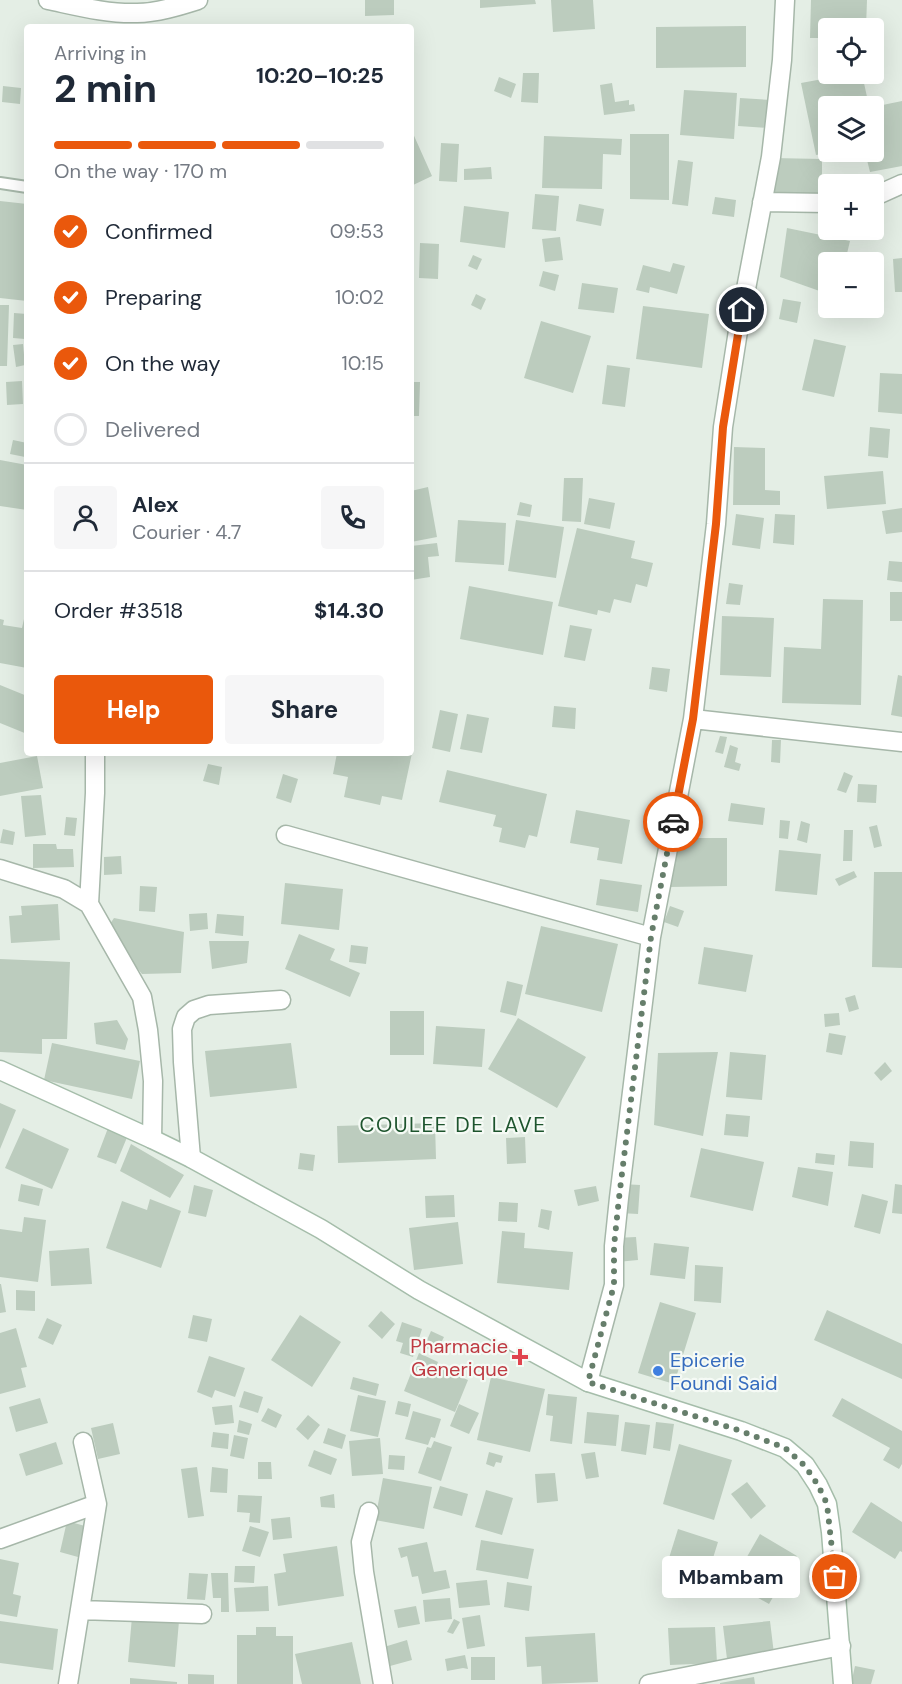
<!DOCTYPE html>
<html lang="en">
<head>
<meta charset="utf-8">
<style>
  :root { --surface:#fff; --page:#f6f6f7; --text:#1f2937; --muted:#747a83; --line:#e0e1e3; --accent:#ea580c }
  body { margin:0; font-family:"DM Sans",sans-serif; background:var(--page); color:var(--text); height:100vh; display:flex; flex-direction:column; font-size:22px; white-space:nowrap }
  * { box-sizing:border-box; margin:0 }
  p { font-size:20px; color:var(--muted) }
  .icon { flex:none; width:33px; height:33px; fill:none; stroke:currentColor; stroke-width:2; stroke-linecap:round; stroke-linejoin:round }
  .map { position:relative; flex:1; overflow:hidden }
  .panel { position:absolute; left:24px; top:24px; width:390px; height:732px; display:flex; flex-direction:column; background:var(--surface); border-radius:6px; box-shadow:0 6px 24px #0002 }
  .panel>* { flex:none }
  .controls { position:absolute; left:818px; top:18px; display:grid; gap:12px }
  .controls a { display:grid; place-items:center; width:66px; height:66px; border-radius:6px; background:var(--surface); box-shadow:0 6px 24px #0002; font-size:30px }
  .pin { position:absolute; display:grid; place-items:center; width:51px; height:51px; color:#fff; margin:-26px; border:3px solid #fff; border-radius:50%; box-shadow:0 2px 6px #0007 }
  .courier { position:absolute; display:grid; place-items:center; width:60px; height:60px; margin:-30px; border:4px solid #ea580c; border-radius:50%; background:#fff; color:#222; box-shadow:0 2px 8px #0007 }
  .bubble { position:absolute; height:42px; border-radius:6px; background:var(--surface); box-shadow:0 6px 24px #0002; font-size:20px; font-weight:700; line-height:42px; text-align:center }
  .headline em { font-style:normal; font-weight:700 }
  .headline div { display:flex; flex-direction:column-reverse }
  .headline { display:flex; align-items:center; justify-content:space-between; height:102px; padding:0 30px }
  h1 { font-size:39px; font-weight:700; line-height:45px }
  .bar { display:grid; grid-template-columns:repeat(4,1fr); gap:9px 6px; align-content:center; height:72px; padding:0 30px }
  .bar i { height:8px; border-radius:4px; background:var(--line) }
  .bar .active { background:var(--accent) }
  .bar p { grid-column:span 4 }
  .line { display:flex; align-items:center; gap:15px; padding:0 30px; border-top:2px solid var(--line) }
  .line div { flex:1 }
  .round { display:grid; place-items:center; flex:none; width:63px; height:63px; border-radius:6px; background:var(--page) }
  ol { padding:0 30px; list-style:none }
  li { display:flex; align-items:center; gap:18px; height:66px }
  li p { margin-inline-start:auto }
  li .icon { padding:6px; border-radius:50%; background:var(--accent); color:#fff; stroke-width:4 }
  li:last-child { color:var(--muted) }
  li i { width:33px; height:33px; border:3px solid var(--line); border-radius:50% }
  .button { display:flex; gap:12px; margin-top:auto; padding:12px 30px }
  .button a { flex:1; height:69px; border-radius:6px; background:var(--accent); color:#fff; font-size:24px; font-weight:700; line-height:69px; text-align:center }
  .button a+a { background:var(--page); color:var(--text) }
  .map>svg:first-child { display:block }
</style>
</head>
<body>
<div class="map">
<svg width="902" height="1684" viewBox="0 0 902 1684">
  <rect width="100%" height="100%" fill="#e4eee5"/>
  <path fill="#bcccbe" d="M365 0H394V15L365 16Z
    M480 0H535L536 4 480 8Z
    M551 0H593L595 29 553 32Z
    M811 0H867L866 28H828V38H810Z
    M746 26V67L656 68V27Z
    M523 73H539L538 103 521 102Z
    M850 74H862L869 106H828V153L816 155 801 83Z
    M499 77 516 84 511 98 494 91Z
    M612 83 615 102 629 100V105L634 104 635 111 604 115 600 85Z
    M3 86 21 88 20 104 2 102Z
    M684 90 737 93 734 139 680 135Z
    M740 98 772 100 770 128 738 126Z
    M902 101V166L870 172 865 152H873V107Z
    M411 129 432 176 411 186Z
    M630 134H669V200L630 199Z
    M544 136 622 139 621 155 603 154 602 189 542 188Z
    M441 143 459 144 457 182 439 181Z
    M773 158 822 159V176H842V184H828V198L772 197Z
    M678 160 693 162 688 206 672 204Z
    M491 167 492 179 464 180V169Z
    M535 194 559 196 556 231 532 229Z
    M715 197 736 200 734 217 712 214Z
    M0 201 27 204V301L0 298Z
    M579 204 604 209 601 226 576 221Z
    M464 206 509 212 505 248 460 242Z
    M787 228 850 241 845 262H828V294L780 277Z
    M560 237 563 260 545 262 542 239Z
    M420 243 439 244 438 279 419 278Z
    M853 254 872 258 871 262H852Z
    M473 255 482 259 477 270 468 266Z
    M902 258V292H895L893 259Z
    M673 263 685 266 677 294 650 287 649 293 636 290 643 265 670 272Z
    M543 271 559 275 555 291 539 286Z
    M582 283 618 288 614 313 578 309Z
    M476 294 486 299 481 310 471 305Z
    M783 299 801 302 797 323 779 319Z
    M0 305H9L7 366H0Z
    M643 306 709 314 702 368 636 359Z
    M14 313 27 314 25 339 13 338Z
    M541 321 591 336 573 393 524 378Z
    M814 339 846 346 834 397 802 390Z
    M23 344 25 365 16 367 13 345Z
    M607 365 630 368 625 407 602 404Z
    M880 373 902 374V414L878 412Z
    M22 381 23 404 7 405 6 382Z
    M411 382H420L419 416H411Z
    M870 427 890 429 888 458 868 456Z
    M13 440 27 443 25 457 10 454Z
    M734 447 765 448V490L780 491V505H733Z
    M0 460 27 465V510L0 506Z
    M883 471 886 504 827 509 824 476Z
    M564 478H583L581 522 562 521Z
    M428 487 437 537 411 542V491Z
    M589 498 615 503 610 529 584 524Z
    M520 502 532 505 530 517 517 515Z
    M902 508V532L886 534 882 511Z
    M736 514 764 518 760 549 732 545Z
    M775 514 795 515 794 545 773 543Z
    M458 520 506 523 504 565 455 562Z
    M516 520 564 527 556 578 508 571Z
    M577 528 635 541 631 558 653 563 647 587 636 584 631 603 614 599 610 613 598 610 597 615 558 606Z
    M437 543 439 556 428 557 430 577 411 580V546Z
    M889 561 902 562V582L887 580Z
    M729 583 743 585 740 605 726 604Z
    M469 586 553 602 543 655 460 639Z
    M890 592H902V621H890Z
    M823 599 863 600 861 705 782 703 784 647 821 649Z
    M722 616 774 618 771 677 720 675Z
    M0 619 4 620 3 625 22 628 24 619 27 620V668L0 663Z
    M570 625 592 629 585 661 564 657Z
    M652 667 670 669 667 692 649 689Z
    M898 675 902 676V717L891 715Z
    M0 685 27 696V734L0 723Z
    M554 706 576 708 575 729 552 727Z
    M440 710 458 714 450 752 432 748Z
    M467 714 489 718 482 753 460 749Z
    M720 736 727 737 723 754 715 752Z
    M772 740H781L780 763 771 762Z
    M730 745 738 748 735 762 741 764 739 771 724 767Z
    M337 753H412L402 800 382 796 380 805 344 797 348 777 333 774Z
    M37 756 43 788 0 796V763Z
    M208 764 222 767 219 785 203 781Z
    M447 770 547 794 537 837 529 835 525 848 499 842 502 828 493 826 496 815 439 802Z
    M844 772 853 776 846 793 837 790Z
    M283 774 298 779 291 803 276 798Z
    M858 784 877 785 876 803 857 802Z
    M41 795 46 835 25 837 21 796Z
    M731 803 765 808 763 825 728 821Z
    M576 810 630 820 622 864 597 860 599 848 570 843Z
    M66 817 77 818 75 836 64 835Z
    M780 820 790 821 788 839 779 838Z
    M801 821 810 824 807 843 797 840Z
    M877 825 882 846 874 848 869 827Z
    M3 829 15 832 13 845 0 843Z
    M844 830H853L852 861H843Z
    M669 838H727V886L670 887Z
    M33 844H56L57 849H73L74 867 33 868Z
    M779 850 821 854 817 895 775 891Z
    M121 856 122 874 104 875V857Z
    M854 871 857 877 839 886 835 879Z
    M874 872H902V968L872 967Z
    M600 879 642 885 638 912 596 905Z
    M285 883 343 889 339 930 281 924Z
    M140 886 157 887 155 912 139 911Z
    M58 904 60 940 11 943 9 916 22 915 21 906Z
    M670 906 684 911 678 927 664 922Z
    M207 913 208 929 190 931 189 914Z
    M217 914 244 916 243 936 215 933Z
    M114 918 184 932 181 973 142 974 106 930Z
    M541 926 618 944 602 1012 525 994Z
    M299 934 335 949 330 960 360 973 350 997 285 969Z
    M209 941H249L247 963 212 969Z
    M351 945 368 947 366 964 349 962Z
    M704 947 753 955 746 992 698 984Z
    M0 959 70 962 67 1039H42V1054L0 1052Z
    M507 981 523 985 516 1016 500 1012Z
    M855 995 859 1009 849 1012 845 998Z
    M390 1011H424V1055H390Z
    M839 1013 840 1025 825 1027 824 1014Z
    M518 1018 586 1057 557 1108 488 1069Z
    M117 1020 128 1039 125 1050 96 1044 94 1023Z
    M436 1026 485 1029 482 1067 433 1064Z
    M829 1033 846 1036 842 1055 826 1052Z
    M52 1043 140 1061 132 1099 44 1080Z
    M291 1043 297 1088 210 1097 205 1051Z
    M718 1052 703 1136 654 1125 658 1053Z
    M730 1052 766 1055 762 1100 726 1097Z
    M885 1062 892 1071 881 1081 874 1073Z
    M0 1103 16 1110 0 1149Z
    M726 1114 750 1116 748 1137 724 1135Z
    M435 1123 436 1159 338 1163 337 1126Z
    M23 1128 69 1149 52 1189 5 1168Z
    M108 1128 128 1135 116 1164 97 1157Z
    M525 1137 526 1163 507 1164 506 1138Z
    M850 1141 874 1143 873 1168 848 1166Z
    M131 1144 184 1175 170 1198 120 1171Z
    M701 1148 764 1162 753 1211 690 1197Z
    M300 1153 315 1155 313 1171 298 1169Z
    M816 1153 835 1155 834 1165 815 1163Z
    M798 1167 833 1172 828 1206 792 1197Z
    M21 1184 43 1189 39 1206 18 1201Z
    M622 1184 640 1185 638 1214 620 1213Z
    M895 1184 902 1185V1214L892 1213Z
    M194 1185 213 1190 206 1217 188 1213Z
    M596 1186 599 1201 578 1206 574 1190Z
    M862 1194 888 1201 880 1234 854 1227Z
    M454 1195 455 1217 426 1218 425 1196Z
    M150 1199 181 1211 161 1268 106 1248 122 1201 147 1210Z
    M499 1202 518 1203 517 1222 498 1221Z
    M541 1209 552 1211 549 1230 538 1227Z
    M24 1217 46 1220 38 1282 0 1277V1229L22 1232Z
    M458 1222 463 1264 414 1270 409 1228Z
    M502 1231 525 1233 524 1248 573 1252 569 1290 497 1283Z
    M636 1237 638 1260 617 1262 615 1238Z
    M654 1243 689 1247 685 1279 650 1275Z
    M89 1248 92 1284 51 1286 49 1251Z
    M695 1265 723 1267 721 1303 694 1301Z
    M0 1284H1L6 1312 0 1313Z
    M16 1290 35 1291V1311L16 1310Z
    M660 1302 696 1313 674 1384 638 1373Z
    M827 1310 902 1344V1379L814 1340Z
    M381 1311 395 1324 382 1339 368 1326Z
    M193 1315 212 1319 207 1342 188 1338Z
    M300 1315 341 1342 312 1387 271 1360Z
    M47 1318 62 1325 53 1345 38 1338Z
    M402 1322 422 1329 413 1357 400 1353 403 1343 396 1341Z
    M16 1328 27 1367 21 1368 26 1387 0 1394V1333Z
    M431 1331 444 1337 436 1353 424 1347Z
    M419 1353 438 1362 436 1367 468 1380 455 1412 404 1391Z
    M209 1356 245 1368 235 1397 215 1390 212 1398 197 1392Z
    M353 1377 379 1384 376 1396 350 1389Z
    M491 1377 545 1389 530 1452 477 1440Z
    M244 1391 263 1397 258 1413 239 1407Z
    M548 1394 577 1397 572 1444 550 1441 553 1416 546 1415Z
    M358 1395 386 1401 378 1437 350 1431Z
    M40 1398 48 1423 16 1432 9 1407Z
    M842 1398 902 1431V1464L899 1469 883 1460 890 1448 832 1416Z
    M398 1401 411 1404 408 1417 395 1414Z
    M459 1404 479 1413 469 1434 450 1426Z
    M232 1405 234 1423 215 1425 212 1407Z
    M268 1408 282 1415 276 1428 261 1421Z
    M413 1411 441 1419 435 1438 431 1437 428 1445 405 1439Z
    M587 1412 619 1415 616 1446 584 1443Z
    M308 1415 320 1425 308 1440 296 1429Z
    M239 1420 252 1424 249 1435 237 1432Z
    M625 1422 650 1425 646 1455 621 1451Z
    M656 1422 674 1424 670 1451 653 1448Z
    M113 1423 120 1454 98 1459 91 1428Z
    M328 1428 346 1435 342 1449 323 1443Z
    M213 1432 229 1434 228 1449 211 1447Z
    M234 1435 248 1438 244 1459 230 1456Z
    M380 1438 383 1474 352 1476 349 1441Z
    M434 1441 452 1447 441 1481 418 1473 427 1447 431 1448Z
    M56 1442 63 1464 26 1476 19 1454Z
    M679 1444 732 1460 714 1520 663 1504Z
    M314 1450 337 1459 331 1475 308 1466Z
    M489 1452 503 1456 501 1463 496 1462 494 1467 486 1464Z
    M595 1452 599 1477 586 1479 581 1454Z
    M389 1455 405 1456 404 1470 388 1469Z
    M258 1462H271L272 1479H258Z
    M197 1467 204 1516 188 1518 181 1469Z
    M212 1467 228 1469 227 1493 210 1492Z
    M555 1473 558 1501 537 1503 535 1474Z
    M383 1478 432 1487 424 1529 375 1520Z
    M747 1482 766 1506 751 1519 731 1494Z
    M440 1486 468 1494 462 1516 433 1508Z
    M486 1490 513 1498 502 1535 475 1527Z
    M334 1494 335 1508 321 1507 320 1497Z
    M238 1495 262 1496 260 1523 249 1522 250 1513 237 1512Z
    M871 1502 902 1522V1552L900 1551 895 1559 852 1532Z
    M290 1517 292 1538 273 1540 271 1519Z
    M67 1521 85 1526 78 1557 60 1552Z
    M250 1526 269 1532 260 1557 242 1551Z
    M678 1529 718 1542 709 1571 669 1558Z
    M760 1534 797 1556 769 1604 732 1583Z
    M481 1540 534 1549 528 1579 476 1570Z
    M427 1542 434 1572 446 1570 450 1588 422 1594 418 1576 412 1577 407 1556 401 1558 398 1548Z
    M337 1546 344 1596 278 1606 274 1574 286 1572 283 1554Z
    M0 1559 19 1563 13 1594 21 1596 17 1617 0 1614Z
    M235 1566H255L254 1583 234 1582Z
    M189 1573 208 1574 205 1600 187 1599Z
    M211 1573H228L229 1612H221V1598H213Z
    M487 1580 490 1605 459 1608 456 1583Z
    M507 1582 532 1586 529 1611 504 1607Z
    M268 1586 269 1611 236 1612 234 1588Z
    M450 1598 452 1619 425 1622 423 1600Z
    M416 1606 420 1624 398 1628 394 1610Z
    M480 1615 485 1646 467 1649 462 1618Z
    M132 1617 179 1621 175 1667 128 1662Z
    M454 1619 460 1622 453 1634 447 1632Z
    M0 1621 58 1629 53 1670 0 1663Z
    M770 1621 774 1654 727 1659 723 1626Z
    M256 1627H276V1636H293V1684H237V1635H256Z
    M715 1627 717 1663 670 1665 668 1628Z
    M595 1633 598 1682 542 1684 541 1666 527 1667 525 1637Z
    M407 1640 412 1660 390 1666 384 1647Z
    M352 1642 361 1684H302L295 1654Z
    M465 1655 468 1669 463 1668 447 1671 445 1659Z
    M471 1657H495V1680H471Z
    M855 1666 875 1670 871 1684H851Z
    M188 1674 214 1675V1684H188Z
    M754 1677 755 1684H720V1683Z
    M130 1678 177 1682V1684H130Z"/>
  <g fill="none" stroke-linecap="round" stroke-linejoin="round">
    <g stroke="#a6b7a9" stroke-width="14">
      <path id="lane" d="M0 183 27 187"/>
    </g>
    <g stroke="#a6b7a9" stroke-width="21">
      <path id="street" d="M48 0C77 6 107 14 137 13 157 13 179 6 198 0
        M873 197 902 184
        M762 202 828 203
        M693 719 902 742
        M286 835 651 937
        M0 869 64 889 89 904 142 997 148 1030 153 1081 152 1139
        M89 904 95 793V753
        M191 1158 183 1062 182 1029 186 1017 194 1010 209 1005 281 1000
        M588 1382 614 1285V1246L619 1198 651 937 693 719 716 524 723 427 738 331 771 157 782 60 785 0
        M369 1512 361 1542 364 1572 383 1684
        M0 1539 97 1504
        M80 1610 202 1614
        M68 1684 97 1504 83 1442
        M649 1684 841 1646"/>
    </g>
    <g stroke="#a5bdaa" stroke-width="21">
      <path id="secondary" d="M0 1070 152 1139 191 1158 321 1229 419 1290 588 1382 741 1431 785 1448 805 1465 818 1485 827 1504 831 1532 843 1684"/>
    </g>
    <use href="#lane" stroke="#fff" stroke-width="10"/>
    <use href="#street" stroke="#fff" stroke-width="18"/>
    <use href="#secondary" stroke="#fff" stroke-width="18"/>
  </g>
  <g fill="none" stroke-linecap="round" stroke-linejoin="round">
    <path stroke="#667e6b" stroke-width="6" stroke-dasharray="0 10.8" d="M673 822 651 937 619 1198 614 1246V1285L588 1382 741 1431 785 1448 805 1466 818 1485 827 1504 835 1577"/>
    <path stroke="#ea580c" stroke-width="8" d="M673 822 693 719 716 524 723 427 742 310"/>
  </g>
  <path fill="#e0444e" stroke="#f5faf5" stroke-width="2" d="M517 1348h6v6h6v6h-6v6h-6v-6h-6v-6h6z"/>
  <circle fill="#3f7fe0" stroke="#f5faf5" stroke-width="2" cx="658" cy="1371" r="6"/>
  <g text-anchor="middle" stroke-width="4.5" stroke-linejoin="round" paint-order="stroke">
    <g font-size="20" fill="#be3a42" stroke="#f5faf5" text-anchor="end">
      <text x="508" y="1353">Pharmacie<tspan x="508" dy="23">Generique</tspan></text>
    </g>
    <g font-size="20" fill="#366cbe" stroke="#f5faf5" text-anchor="start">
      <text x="670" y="1367">Epicerie<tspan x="670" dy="23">Foundi Said</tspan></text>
    </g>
    <g font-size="21" letter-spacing="1.5" fill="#1d542d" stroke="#f5faf5">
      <text x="453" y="1132">COULEE DE LAVE</text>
    </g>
  </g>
</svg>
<div class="controls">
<a><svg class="icon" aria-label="locate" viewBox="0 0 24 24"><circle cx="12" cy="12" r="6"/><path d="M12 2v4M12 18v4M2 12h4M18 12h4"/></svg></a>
<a><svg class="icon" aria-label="layers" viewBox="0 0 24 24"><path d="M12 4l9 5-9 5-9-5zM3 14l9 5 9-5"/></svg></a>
<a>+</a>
<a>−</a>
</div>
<div class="pin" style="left:835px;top:1577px;background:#ea580c"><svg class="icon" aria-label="bag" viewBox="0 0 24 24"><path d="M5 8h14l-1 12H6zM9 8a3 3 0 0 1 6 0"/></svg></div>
<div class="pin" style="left:742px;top:310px;background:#1f2937"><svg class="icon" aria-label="home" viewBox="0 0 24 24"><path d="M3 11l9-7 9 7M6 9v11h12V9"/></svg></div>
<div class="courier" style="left:673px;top:822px"><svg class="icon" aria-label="car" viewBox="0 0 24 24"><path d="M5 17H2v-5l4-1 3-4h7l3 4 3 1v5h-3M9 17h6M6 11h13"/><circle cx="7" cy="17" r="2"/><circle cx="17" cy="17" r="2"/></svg></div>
<div class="bubble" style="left:662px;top:1556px;width:138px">Mbambam</div>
<section class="panel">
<div class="headline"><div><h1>2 min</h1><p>Arriving in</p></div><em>10:20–10:25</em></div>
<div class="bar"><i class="active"></i><i class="active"></i><i class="active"></i><i></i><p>On the way · 170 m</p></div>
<ol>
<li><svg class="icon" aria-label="check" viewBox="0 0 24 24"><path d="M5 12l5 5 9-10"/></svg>Confirmed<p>09:53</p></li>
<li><svg class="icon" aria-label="check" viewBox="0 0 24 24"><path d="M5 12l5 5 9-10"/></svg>Preparing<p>10:02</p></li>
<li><svg class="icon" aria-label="check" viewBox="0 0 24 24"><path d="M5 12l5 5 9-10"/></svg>On the way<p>10:15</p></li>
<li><i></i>Delivered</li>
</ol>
<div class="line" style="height:108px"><a class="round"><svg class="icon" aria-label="person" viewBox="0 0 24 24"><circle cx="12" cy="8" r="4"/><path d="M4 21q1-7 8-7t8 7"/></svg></a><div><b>Alex</b><p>Courier · 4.7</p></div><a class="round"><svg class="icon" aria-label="phone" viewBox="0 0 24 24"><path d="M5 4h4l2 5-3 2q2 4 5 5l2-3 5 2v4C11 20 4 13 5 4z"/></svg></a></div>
<div class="line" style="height:78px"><div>Order #3518</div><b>$14.30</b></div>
<div class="button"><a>Help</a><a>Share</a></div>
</section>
</div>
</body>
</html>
